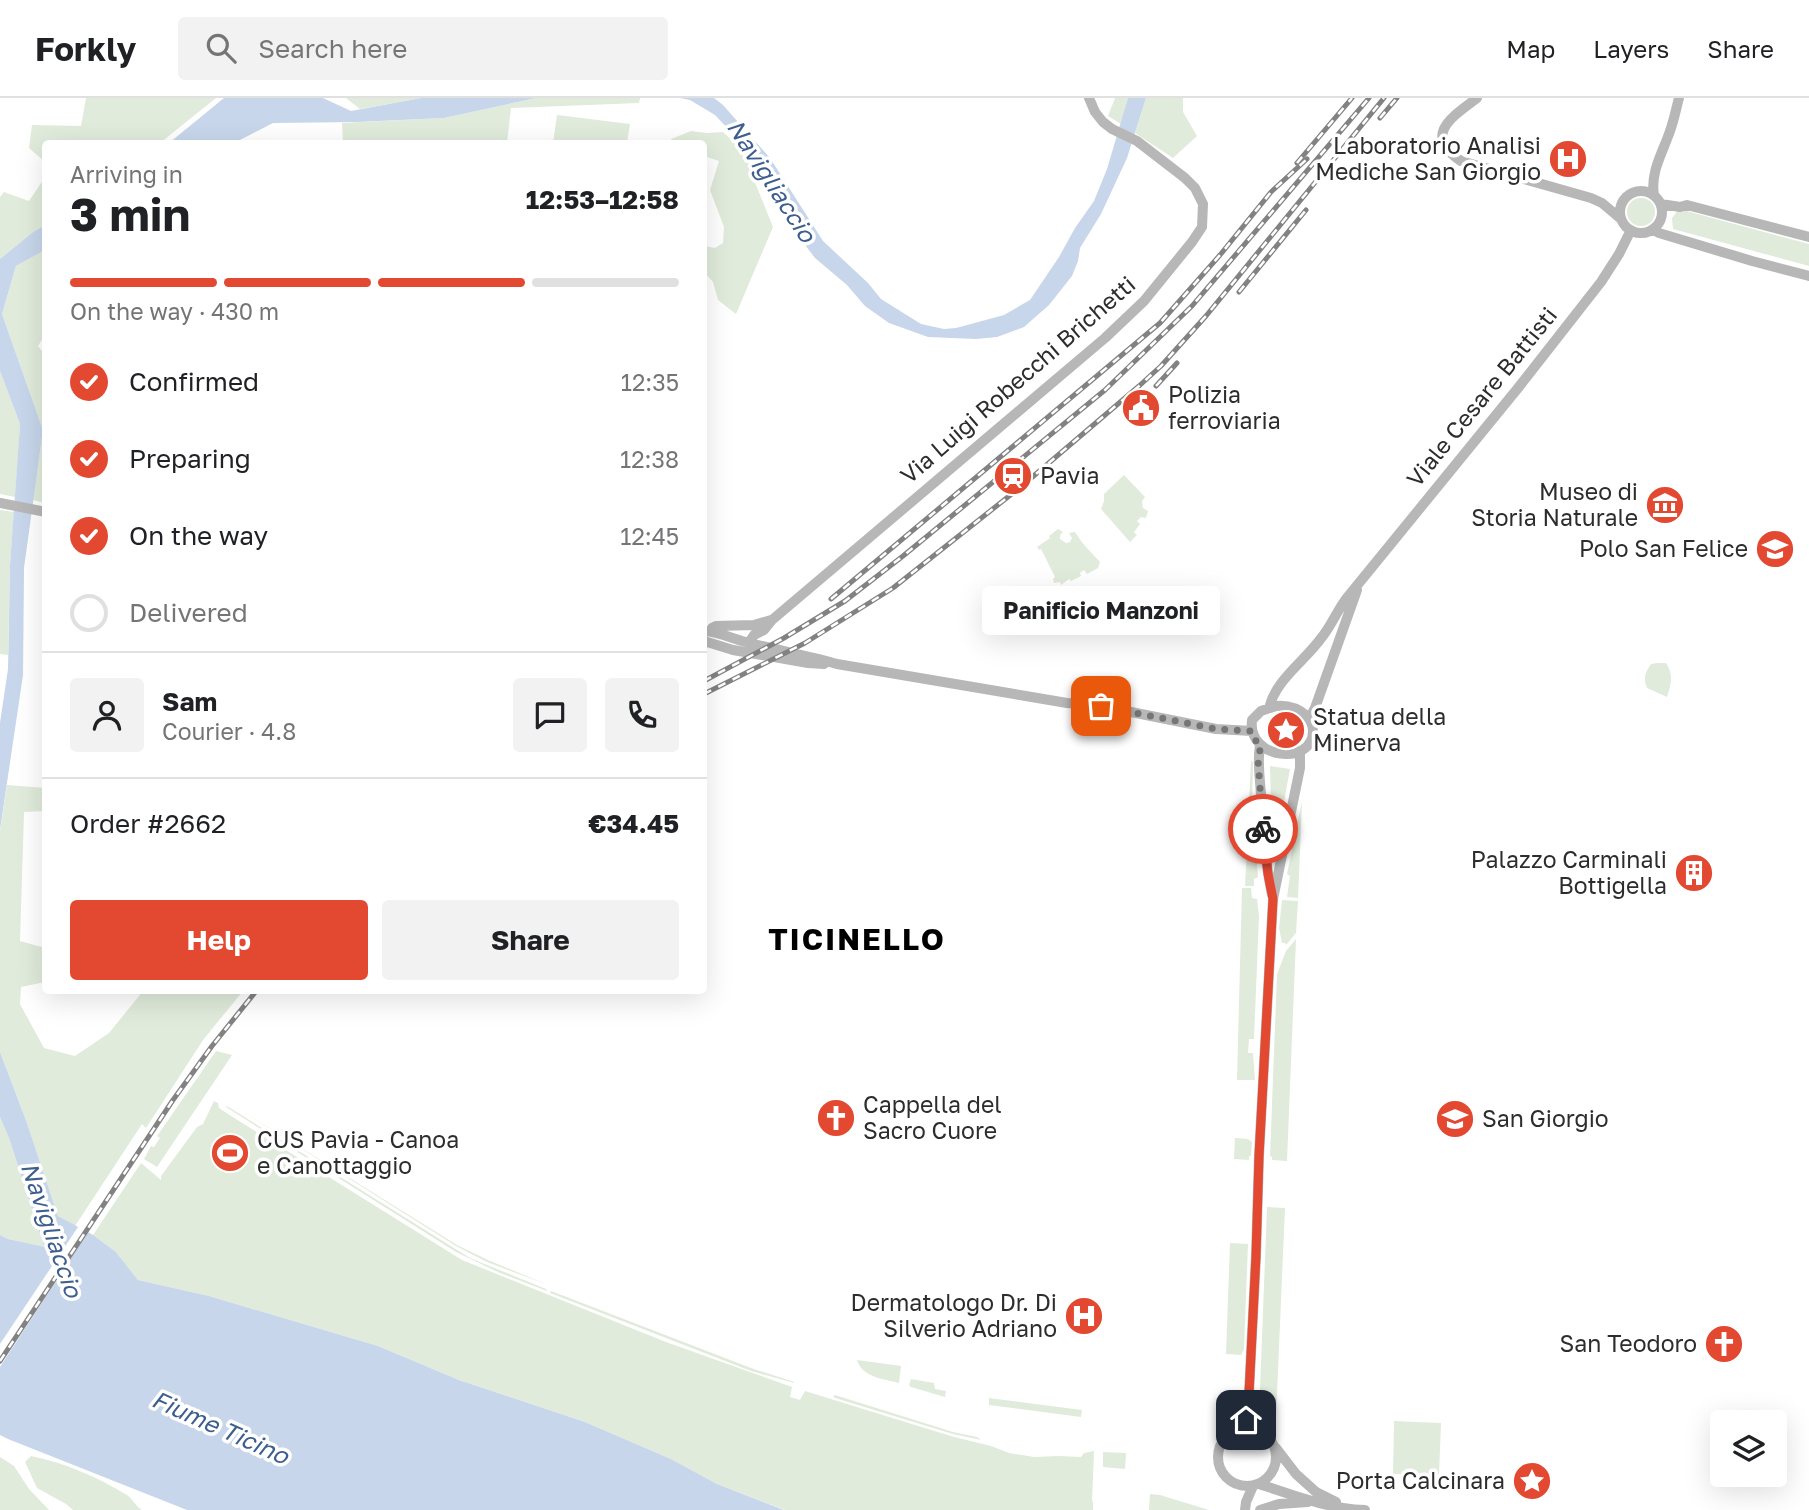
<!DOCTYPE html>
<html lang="en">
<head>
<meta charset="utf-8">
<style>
  :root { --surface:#fff; --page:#f2f2f2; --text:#202124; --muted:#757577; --line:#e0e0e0; --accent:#e34831 }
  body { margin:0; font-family:"Golos Text",sans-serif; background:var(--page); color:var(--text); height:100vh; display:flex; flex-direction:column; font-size:26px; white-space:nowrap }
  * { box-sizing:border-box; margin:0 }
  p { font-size:23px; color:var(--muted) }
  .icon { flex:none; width:38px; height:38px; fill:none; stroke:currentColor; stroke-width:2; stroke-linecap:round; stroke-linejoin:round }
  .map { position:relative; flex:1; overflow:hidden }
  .sheet { position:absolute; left:42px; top:42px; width:665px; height:854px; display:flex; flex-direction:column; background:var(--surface); border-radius:7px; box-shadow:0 7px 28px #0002 }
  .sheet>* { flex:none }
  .controls { position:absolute; left:1710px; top:1312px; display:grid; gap:14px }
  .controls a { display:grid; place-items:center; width:77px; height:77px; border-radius:7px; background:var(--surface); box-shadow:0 7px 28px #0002; font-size:35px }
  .pin { position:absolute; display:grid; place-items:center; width:60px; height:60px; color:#fff; margin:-30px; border-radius:14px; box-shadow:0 4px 10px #0006 }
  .courier { position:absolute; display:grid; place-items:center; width:70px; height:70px; margin:-35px; border:5px solid #e34831; border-radius:50%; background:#fff; color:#222; box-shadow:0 2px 9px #0007 }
  .bubble { position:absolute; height:49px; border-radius:7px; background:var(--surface); box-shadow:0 7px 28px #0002; font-size:23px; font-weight:700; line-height:49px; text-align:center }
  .head em { font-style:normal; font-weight:700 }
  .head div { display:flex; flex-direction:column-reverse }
  .head { display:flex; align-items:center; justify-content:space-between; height:119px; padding:0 28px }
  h1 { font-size:46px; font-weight:700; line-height:52px }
  .bar { display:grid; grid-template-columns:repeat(4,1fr); gap:10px 7px; align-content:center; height:84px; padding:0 28px }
  .bar i { height:9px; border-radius:5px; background:var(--line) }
  .bar .current { background:var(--accent) }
  .bar p { grid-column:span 4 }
  .line { display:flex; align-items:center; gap:18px; padding:0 28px; border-top:2px solid var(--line) }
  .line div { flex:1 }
  .round { display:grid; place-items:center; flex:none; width:74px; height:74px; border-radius:7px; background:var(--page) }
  ol { padding:0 28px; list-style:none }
  li { display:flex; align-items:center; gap:21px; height:77px }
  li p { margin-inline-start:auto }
  li .icon { padding:7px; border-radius:50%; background:var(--accent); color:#fff; stroke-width:4 }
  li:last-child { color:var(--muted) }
  li i { width:38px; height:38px; border:4px solid var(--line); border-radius:50% }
  .button { display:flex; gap:14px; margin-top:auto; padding:14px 28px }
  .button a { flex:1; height:80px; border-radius:7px; background:var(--accent); color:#fff; font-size:28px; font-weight:700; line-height:80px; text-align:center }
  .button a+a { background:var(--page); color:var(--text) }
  header { display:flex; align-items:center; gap:42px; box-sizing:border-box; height:98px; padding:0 35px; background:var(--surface); border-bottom:2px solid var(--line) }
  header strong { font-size:33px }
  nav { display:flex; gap:38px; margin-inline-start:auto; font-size:24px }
  .search { width:490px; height:63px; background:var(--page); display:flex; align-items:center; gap:18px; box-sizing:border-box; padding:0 24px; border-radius:7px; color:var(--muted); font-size:26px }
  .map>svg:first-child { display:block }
</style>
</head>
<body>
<header>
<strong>Forkly</strong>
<div class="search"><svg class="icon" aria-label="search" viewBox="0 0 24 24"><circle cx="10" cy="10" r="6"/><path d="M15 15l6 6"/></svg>Search here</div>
<nav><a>Map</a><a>Layers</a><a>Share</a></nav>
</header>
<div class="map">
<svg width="1809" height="1412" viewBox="0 0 1809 1412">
  <rect width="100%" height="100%" fill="#fff"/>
  <path fill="#e0ebdb" d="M86 0H216L160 45 46 46 45 64 29 50 32 27 81 28Z
    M346 0H421L360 11Z
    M536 0H640L639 5 511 10 507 45H343L342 25 444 20Z
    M1115 0H1128L1121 26 1108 18Z
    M1146 0H1183V14L1197 38 1173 60 1135 35Z
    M557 17 630 26 627 45H553Z
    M691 33 707 35 723 34 747 56 754 82 773 129 736 216 718 202 713 184 704 174V148L715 150 723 145 724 129 710 92 719 63 704 58V46L672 45 671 41Z
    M45 79V127L33 134 0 161V99L4 94 29 103Z
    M1627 114a14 14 0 1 1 28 0a14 14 0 1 1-28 0Z
    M1679 111 1809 146V168L1673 131 1672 120Z
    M45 152V237L38 248 45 257V405L33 402 43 332 2 216 16 168Z
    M0 273 20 326 15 399 0 396Z
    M1124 377 1145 399 1142 403 1143 410 1148 413 1146 420 1141 419 1137 423 1140 426 1134 434 1137 437 1130 444 1101 411 1104 403V396Z
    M0 412 14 414 10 467 8 557 0 556Z
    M1058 431 1063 434 1060 437V441L1066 445 1070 444 1072 440 1069 435 1075 434C1077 437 1079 440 1081 443 1087 451 1093 456 1100 464L1098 470 1087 476 1084 472 1080 475 1081 478 1071 483 1069 481 1061 487 1060 484 1054 485 1053 481 1055 479 1041 451 1039 452 1037 449 1050 440 1049 438Z
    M1657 565H1666C1674 577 1671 586 1667 599L1647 590C1643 580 1645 575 1651 566Z
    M1276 632a12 12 0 1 1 24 0a12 12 0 1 1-24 0Z
    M1251 663 1253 664 1252 708 1258 779 1254 781V788H1245Z
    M1270 668 1290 671 1277 742 1274 745H1272V742Z
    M7 687 45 690V713L24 714 20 843 45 850V884L21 889 20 906 44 950 75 958 109 935 143 893H243L203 942 146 1030 142 1026 75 1128 58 1118 27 1025 0 954V733Z
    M1302 703 1298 800 1287 799 1290 778 1287 776Z
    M1242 790H1251L1252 800 1257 801 1259 818 1254 941H1249L1248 955H1253L1255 982H1237Z
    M1282 802 1298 803 1296 835 1286 847 1285 845H1282L1279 830Z
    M1296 841 1287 1063 1272 1062V1059L1270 1058 1277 876 1286 853Z
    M216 953 232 957 157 1069 144 1061 151 1048 154 1049 160 1040 157 1038Z
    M214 1003 218 1005 219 1010 231 1018 462 1162 666 1244 792 1289 790 1299 800 1302 805 1293 954 1339 991 1348 1009 1355 1034 1359 1059 1358 1081 1359 1084 1355 1094 1353 1092 1403 1093 1404V1412H785L717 1386 671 1361 585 1324 459 1282 378 1248 209 1198 138 1182 116 1154 93 1137 141 1065 161 1082V1078L197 1029 203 1026Z
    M229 1005 457 1147 488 1162 548 1187 487 1164 456 1148Z
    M227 1008 470 1160 546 1191 547 1193 500 1175 456 1154 226 1009Z
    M0 1019 9 1040 44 1150 8 1141 0 1137Z
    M1235 1040 1248 1041 1252 1044 1251 1058H1249V1062L1234 1061Z
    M1267 1109 1285 1110 1276 1319 1268 1323 1260 1320 1259 1317Z
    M1230 1145 1248 1146 1244 1251 1241 1257 1226 1256Z
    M551 1193 751 1270 794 1284V1285L751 1273 550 1195Z
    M857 1262 901 1268 899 1285C883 1281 862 1279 857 1262Z
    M911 1281 934 1285 935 1291 946 1293 945 1299 911 1289 909 1287Z
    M835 1297 953 1334 977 1339 981 1342 953 1336 835 1300 833 1298Z
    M989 1300 1082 1312 1081 1319 989 1307Z
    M1394 1323 1441 1325 1439 1377 1393 1376Z
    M1103 1354 1126 1355 1125 1371 1103 1369Z
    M31 1358C66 1365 97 1379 127 1397 133 1401 135 1408 142 1412H73L66 1406 37 1390 25 1364Z
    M0 1359 14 1368 29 1391 49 1412H0Z
    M1150 1396 1160 1397 1209 1412H1149Z"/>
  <path fill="#c7d6eb" d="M224 0H323L351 13 421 0H536L444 20 357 24 273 25 234 45H169Z
    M680 0H714L723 7 770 60 823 143 868 185 881 201 921 226 944 231 956 230 1004 217 1030 202 1059 159 1075 130 1094 103 1107 71 1128 0H1146L1127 60 1101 116 1080 150 1078 163 1072 178 1049 207 1024 229 997 239 976 241 928 239 889 225 865 208 847 187 815 160 773 105 749 53 715 17 690 2Z
    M45 127V152L16 168 2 216 43 332 24 470 23 577 0 732V625L8 571 10 467 20 326 0 273V161L33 134Z
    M0 954 27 1025 58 1118 93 1137 116 1154 138 1182 209 1198 378 1248 459 1282 585 1324 671 1361 717 1386 784 1412H187L8 1341 0 1337V1137L8 1141 44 1149 9 1040 0 1019Z"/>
  <path fill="#fff" d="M80 1126 90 1131 0 1269V1246Z"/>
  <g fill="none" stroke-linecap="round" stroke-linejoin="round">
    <path stroke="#b7b7b7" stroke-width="10" d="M1477 0C1452 19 1422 37 1461 63L1591 100 1602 105 1621 121
      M1620 114a21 21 0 1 1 42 0a21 21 0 1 1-42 0Z
      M1654 97C1650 74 1663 54 1670 33 1674 22 1676 11 1679 0
      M1661 106 1680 109 1687 107 1809 139
      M1653 131 1659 135 1752 163 1809 178
      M0 405 46 414
      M712 530 716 528 754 527 771 522
      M704 533C720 534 730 540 746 544 776 552 807 557 837 566L1067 605 1101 608 1216 631 1252 633
      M704 543 733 552 808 565 824 566
      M752 546 750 543 754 537 764 532 772 522 1105 240 1144 203 1192 144 1202 129 1203 106 1195 90 1185 80 1137 43 1112 31 1103 24 1095 14 1089 0
      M1276 608C1288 607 1298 610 1307 618 1311 623 1313 627 1313 633 1313 668 1247 662 1252 622L1261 613Z
      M1269 610C1276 581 1305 563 1322 539 1331 528 1337 513 1346 501L1518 290 1601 184 1619 156 1631 132
      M1309 621 1315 610 1357 492
      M1260 647C1257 664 1260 680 1261 697 1263 731 1265 764 1272 797
      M1218 1359a29 29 0 1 1 58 0a29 29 0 1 1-58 0Z
      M1242 1330 1248 1315 1256 1158 1259 1058 1273 801 1300 670V653
      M1276 1350 1296 1376 1316 1394 1336 1404
      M1259 1386C1293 1397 1328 1411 1365 1412
      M1245 1412 1246 1404 1253 1388
      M1260 1412 1279 1406 1308 1404"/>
    <g stroke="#828282" stroke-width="5">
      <path id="rail" d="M1380 20 1397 0
        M1297 65 1352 0
        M1239 194 1306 112
        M1156 288 1177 265
        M831 501 1160 225 1220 157 1271 94 1307 61
        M704 583 784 540 845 503 903 458 1105 292 1192 208 1369 0
        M704 596 805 545 893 490 1023 387 1139 288 1161 268 1206 218 1384 0
        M0 1263 173 1002 212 948 257 892"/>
    </g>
    <use href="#rail" stroke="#fff" stroke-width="2.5" stroke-dasharray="8" stroke-linecap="butt"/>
  </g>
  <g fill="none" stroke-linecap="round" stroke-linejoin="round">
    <path stroke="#767676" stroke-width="7" stroke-dasharray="0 12.6" d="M1101 608 1216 631 1252 633 1256 643 1261 647 1258 662 1263 731"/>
    <path stroke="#e34831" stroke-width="9" d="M1246 1322 1248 1315 1256 1158 1259 1058 1273 801 1268 776 1263 731"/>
  </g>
  <defs>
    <g id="hospital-disc" transform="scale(2.0125)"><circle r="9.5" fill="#e34831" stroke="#fff"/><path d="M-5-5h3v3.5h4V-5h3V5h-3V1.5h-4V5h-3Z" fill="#fff"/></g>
    <g id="civic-disc" transform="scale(2.0125)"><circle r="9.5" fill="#e34831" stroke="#fff"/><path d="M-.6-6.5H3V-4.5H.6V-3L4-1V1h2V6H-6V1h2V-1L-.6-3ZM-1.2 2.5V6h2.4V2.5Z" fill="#fff"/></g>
    <g id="station-disc" transform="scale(2.0125)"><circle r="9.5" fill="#e34831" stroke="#fff"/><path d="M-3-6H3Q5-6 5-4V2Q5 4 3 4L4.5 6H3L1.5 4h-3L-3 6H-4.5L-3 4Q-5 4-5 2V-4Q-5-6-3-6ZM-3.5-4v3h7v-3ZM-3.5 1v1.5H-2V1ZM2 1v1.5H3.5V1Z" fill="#fff"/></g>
    <g id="museum-disc" transform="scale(2.0125)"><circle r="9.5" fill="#e34831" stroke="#fff"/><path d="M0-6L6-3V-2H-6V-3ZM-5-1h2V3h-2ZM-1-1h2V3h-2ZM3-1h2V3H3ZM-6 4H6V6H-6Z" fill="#fff"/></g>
    <g id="university-disc" transform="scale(2.0125)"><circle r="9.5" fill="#e34831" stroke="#fff"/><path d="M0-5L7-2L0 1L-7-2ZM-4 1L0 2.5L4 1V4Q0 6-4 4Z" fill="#fff"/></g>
    <g id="sight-disc" transform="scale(2.0125)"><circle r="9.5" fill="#e34831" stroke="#fff"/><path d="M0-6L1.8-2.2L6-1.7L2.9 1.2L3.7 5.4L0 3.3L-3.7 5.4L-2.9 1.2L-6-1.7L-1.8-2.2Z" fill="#fff"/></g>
    <g id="building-disc" transform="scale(2.0125)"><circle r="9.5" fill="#e34831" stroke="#fff"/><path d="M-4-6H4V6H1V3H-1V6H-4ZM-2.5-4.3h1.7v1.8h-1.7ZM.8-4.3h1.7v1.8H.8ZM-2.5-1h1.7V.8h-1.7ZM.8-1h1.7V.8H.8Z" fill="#fff"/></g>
    <g id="church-disc" transform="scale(2.0125)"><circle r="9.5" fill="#e34831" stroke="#fff"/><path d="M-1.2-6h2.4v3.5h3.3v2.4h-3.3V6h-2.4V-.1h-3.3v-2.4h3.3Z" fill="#fff"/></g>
    <g id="school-disc" transform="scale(2.0125)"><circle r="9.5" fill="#e34831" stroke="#fff"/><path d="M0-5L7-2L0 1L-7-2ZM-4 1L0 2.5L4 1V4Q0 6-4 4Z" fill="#fff"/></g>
    <g id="stadium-disc" transform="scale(2.0125)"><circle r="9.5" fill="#e34831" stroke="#fff"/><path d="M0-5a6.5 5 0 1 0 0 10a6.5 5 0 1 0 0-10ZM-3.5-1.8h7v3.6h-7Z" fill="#fff"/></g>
  </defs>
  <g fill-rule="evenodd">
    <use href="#hospital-disc" x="1568" y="61"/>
    <use href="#civic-disc" x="1141" y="310"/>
    <use href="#station-disc" x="1013" y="378"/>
    <use href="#museum-disc" x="1665" y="407"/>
    <use href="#university-disc" x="1775" y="451"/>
    <use href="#sight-disc" x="1286" y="632"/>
    <use href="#building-disc" x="1694" y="775"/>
    <use href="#church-disc" x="836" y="1020"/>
    <use href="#school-disc" x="1455" y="1021"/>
    <use href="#stadium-disc" x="230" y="1055"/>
    <use href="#hospital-disc" x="1084" y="1218"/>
    <use href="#church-disc" x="1724" y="1246"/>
    <use href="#sight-disc" x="1532" y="1383"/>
  </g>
  <g text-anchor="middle" stroke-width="7" stroke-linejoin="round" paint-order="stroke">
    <g font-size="23" fill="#2d2d2d" stroke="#fff" text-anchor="end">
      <text x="1541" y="56">Laboratorio Analisi<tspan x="1541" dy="26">Mediche San Giorgio</tspan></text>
      <text x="1168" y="305" text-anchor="start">Polizia<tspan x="1168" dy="26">ferroviaria</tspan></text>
      <text x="1040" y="386" text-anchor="start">Pavia</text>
      <text x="1638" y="402">Museo di<tspan x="1638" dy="26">Storia Naturale</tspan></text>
      <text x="1748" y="459">Polo San Felice</text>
      <text x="1313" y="627" text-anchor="start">Statua della<tspan x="1313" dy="26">Minerva</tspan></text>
      <text x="1667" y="770">Palazzo Carminali<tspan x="1667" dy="26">Bottigella</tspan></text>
      <text x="863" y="1015" text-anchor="start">Cappella del<tspan x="863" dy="26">Sacro Cuore</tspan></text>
      <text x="1482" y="1029" text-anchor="start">San Giorgio</text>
      <text x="257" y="1050" text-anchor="start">CUS Pavia - Canoa<tspan x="257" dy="26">e Canottaggio</tspan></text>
      <text x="1057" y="1213">Dermatologo Dr. Di<tspan x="1057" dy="26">Silverio Adriano</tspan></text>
      <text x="1697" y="1254">San Teodoro</text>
      <text x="1505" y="1391">Porta Calcinara</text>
    </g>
    <g font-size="23" fill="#2d2d2d" stroke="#fff">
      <text transform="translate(1018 282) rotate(-41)" y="8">Via Luigi Robecchi Brichetti</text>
      <text transform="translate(1482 299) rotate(-51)" y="8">Viale Cesare Battisti</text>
    </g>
    <g font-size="24" font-style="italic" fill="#3d5e8e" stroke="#fff">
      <text transform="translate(771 83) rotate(57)" y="8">Navigliaccio</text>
      <text transform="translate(51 1132) rotate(71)" y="8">Navigliaccio</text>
      <text transform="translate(220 1330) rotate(24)" y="8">Fiume Ticino</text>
    </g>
    <g font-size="30" font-weight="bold" letter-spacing="2" fill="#000" stroke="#fff">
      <text x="857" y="852">TICINELLO</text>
    </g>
  </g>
</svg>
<div class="controls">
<a><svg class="icon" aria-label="layers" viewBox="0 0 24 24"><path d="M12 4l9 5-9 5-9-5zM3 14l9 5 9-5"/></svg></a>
</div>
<div class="pin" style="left:1101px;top:608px;background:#ea580c"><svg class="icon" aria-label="bag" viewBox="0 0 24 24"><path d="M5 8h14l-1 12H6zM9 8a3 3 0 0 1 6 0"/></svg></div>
<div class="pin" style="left:1246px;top:1322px;background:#1f2937"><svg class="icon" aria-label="home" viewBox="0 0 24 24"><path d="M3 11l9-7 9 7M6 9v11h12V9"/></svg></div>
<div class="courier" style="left:1263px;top:731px"><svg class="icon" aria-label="bike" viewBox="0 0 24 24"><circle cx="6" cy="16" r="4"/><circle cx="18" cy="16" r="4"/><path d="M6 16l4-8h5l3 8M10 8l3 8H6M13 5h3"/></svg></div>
<div class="bubble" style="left:982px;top:488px;width:238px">Panificio Manzoni</div>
<section class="sheet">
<div class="head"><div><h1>3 min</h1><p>Arriving in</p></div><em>12:53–12:58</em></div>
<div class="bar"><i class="current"></i><i class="current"></i><i class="current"></i><i></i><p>On the way · 430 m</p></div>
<ol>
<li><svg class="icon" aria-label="check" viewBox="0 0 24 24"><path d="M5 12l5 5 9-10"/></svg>Confirmed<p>12:35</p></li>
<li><svg class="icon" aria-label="check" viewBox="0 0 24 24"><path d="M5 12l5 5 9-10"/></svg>Preparing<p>12:38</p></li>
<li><svg class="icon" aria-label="check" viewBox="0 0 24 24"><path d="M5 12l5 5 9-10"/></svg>On the way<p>12:45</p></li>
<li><i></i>Delivered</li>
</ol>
<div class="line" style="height:126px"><a class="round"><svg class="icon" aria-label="person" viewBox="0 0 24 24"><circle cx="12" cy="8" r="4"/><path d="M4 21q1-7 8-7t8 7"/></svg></a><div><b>Sam</b><p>Courier · 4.8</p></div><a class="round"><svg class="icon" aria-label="chat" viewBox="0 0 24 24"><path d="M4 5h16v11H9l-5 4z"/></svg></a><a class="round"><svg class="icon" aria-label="phone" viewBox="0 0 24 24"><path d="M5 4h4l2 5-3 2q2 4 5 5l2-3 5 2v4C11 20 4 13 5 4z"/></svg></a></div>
<div class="line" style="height:91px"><div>Order #2662</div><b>€34.45</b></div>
<div class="button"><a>Help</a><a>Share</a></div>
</section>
</div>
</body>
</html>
